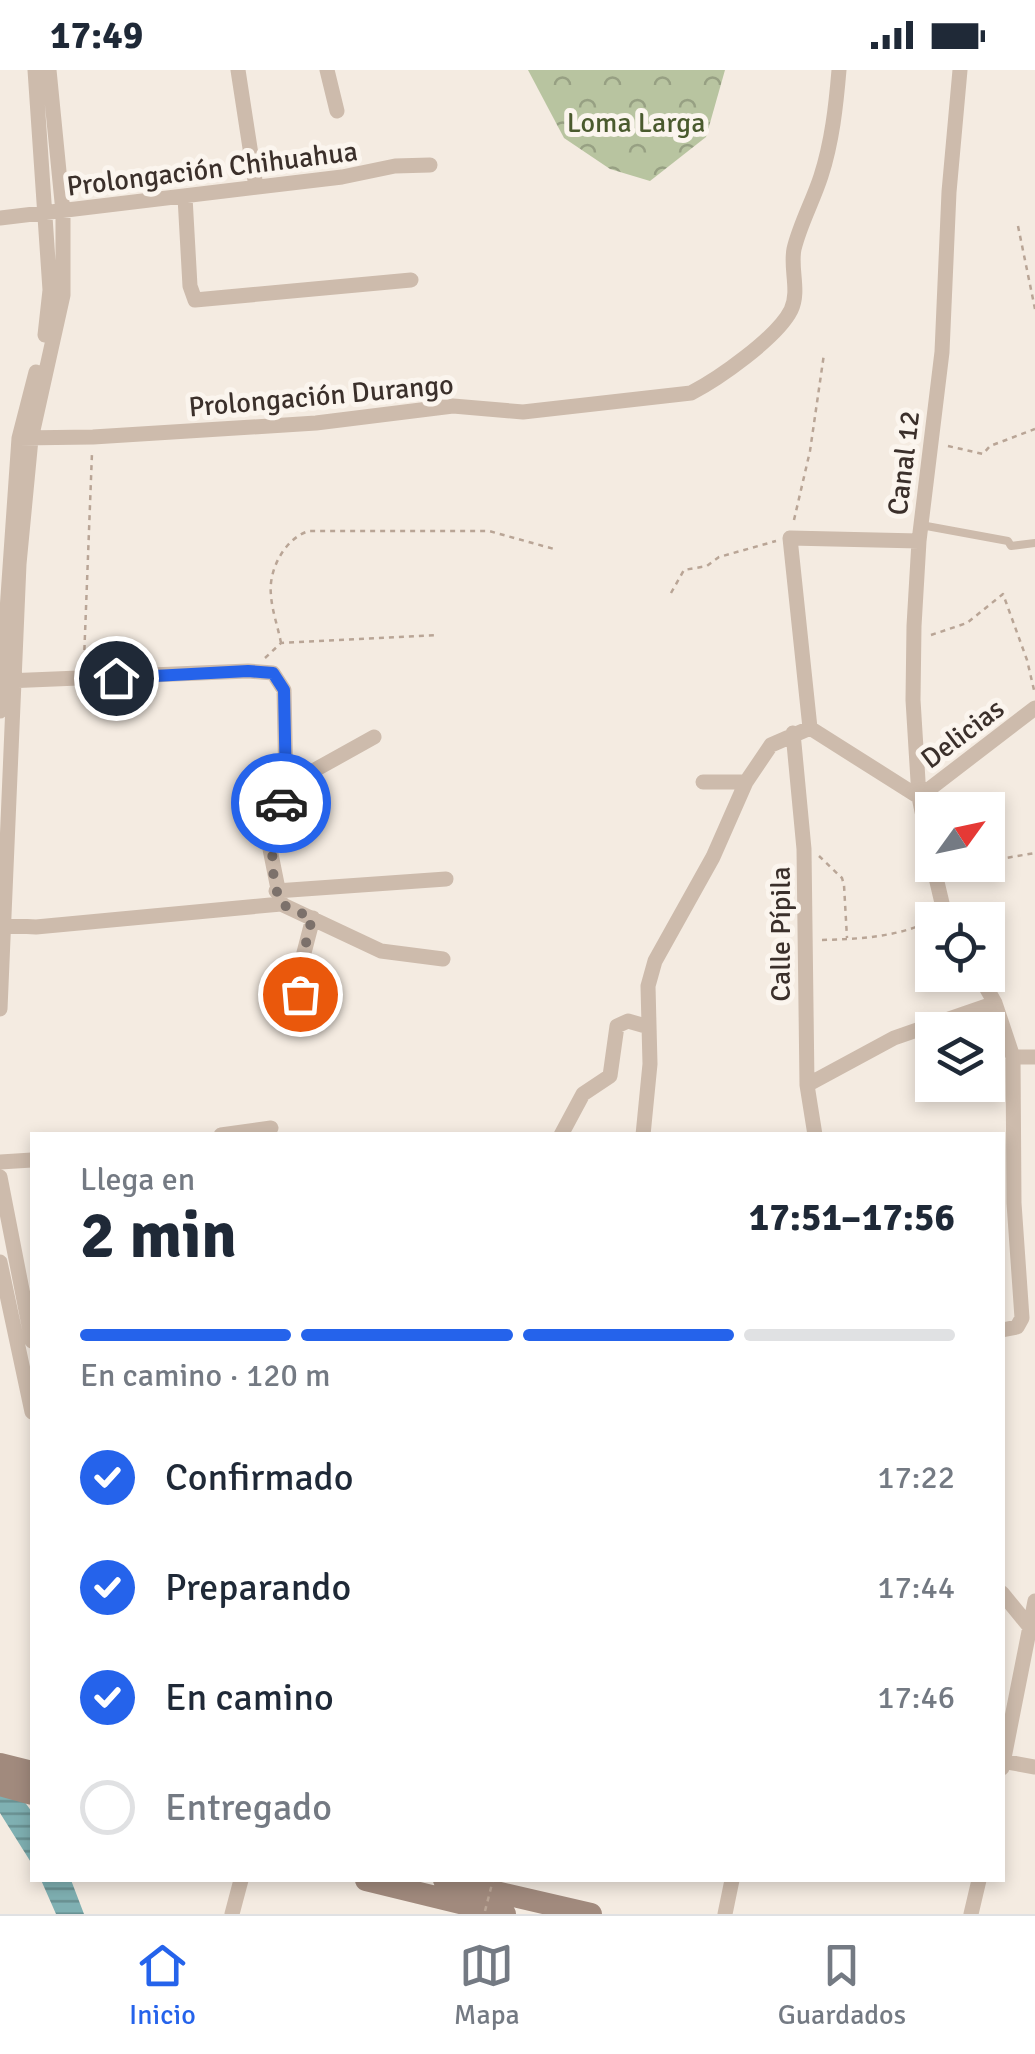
<!DOCTYPE html>
<html lang="es">
<head>
<meta charset="utf-8">
<style>
  :root { --surface:#fff; --page:#f6f6f7; --text:#1f2937; --muted:#747a83; --line:#e0e1e3; --accent:#2563eb }
  body { margin:0; font-family:Signika,sans-serif; background:var(--page); color:var(--text); height:100vh; display:flex; flex-direction:column; font-size:38px; white-space:nowrap }
  * { box-sizing:border-box; margin:0 }
  p { font-size:32px; color:var(--muted) }
  .icon { flex:none; width:55px; height:55px; fill:none; stroke:currentColor; stroke-width:2; stroke-linecap:round; stroke-linejoin:round }
  .map { position:relative; flex:1; overflow:hidden }
  .details { position:absolute; left:30px; top:1062px; width:975px; height:750px; display:flex; flex-direction:column; background:var(--surface); border-radius:0px; box-shadow:0 5px 15px #0003 }
  .details>* { flex:none }
  .needle { width:65px; rotate:57deg }
  .controls { position:absolute; left:915px; top:722px; display:grid; gap:20px }
  .controls a { display:grid; place-items:center; width:90px; height:90px; border-radius:0px; background:var(--surface); box-shadow:0 5px 15px #0003; font-size:50px }
  .pin { position:absolute; display:grid; place-items:center; width:85px; height:85px; color:#fff; margin:-42px; border:5px solid #fff; border-radius:50%; box-shadow:0 2px 10px #0007 }
  .courier { position:absolute; display:grid; place-items:center; width:100px; height:100px; margin:-50px; border:8px solid #2563eb; border-radius:50%; background:#fff; color:#222; box-shadow:0 2px 12px #0007 }
  .overview em { font-style:normal; font-weight:800 }
  .overview div { display:flex; flex-direction:column-reverse }
  .overview { display:flex; align-items:center; justify-content:space-between; height:170px; padding:0 50px }
  h1 { font-size:65px; font-weight:800; line-height:75px }
  .bar { display:grid; grid-template-columns:repeat(4,1fr); gap:15px 10px; align-content:center; height:120px; padding:0 50px }
  .bar i { height:12px; border-radius:8px; background:var(--line) }
  .bar .on { background:var(--accent) }
  .bar p { grid-column:span 4 }
  ol { padding:0 50px; list-style:none }
  li { display:flex; align-items:center; gap:30px; height:110px }
  li p { margin-inline-start:auto }
  li .icon { padding:10px; border-radius:50%; background:var(--accent); color:#fff; stroke-width:4 }
  li:last-child { color:var(--muted) }
  li i { width:55px; height:55px; border:5px solid var(--line); border-radius:50% }
  .status { display:flex; justify-content:space-between; align-items:center; height:70px; padding:0 50px; background:var(--surface); direction:ltr }
  .status svg { height:28px; fill:currentColor }
  .dock { display:flex; justify-content:space-around; align-items:center; height:140px; border-top:2px solid var(--line); background:var(--surface); font-size:28px; color:var(--muted) }
  .dock a { display:grid; justify-items:center; gap:5px }
  .dock .on { color:var(--accent) }
  .map>svg:first-child { display:block }
</style>
</head>
<body>
<div class="status"><b>17:49</b><svg viewBox="0 0 49 12"><path d="M0 12V9h3v3zM5 12V6h3v6zM10 12V3h3v9zM15 12V0h3v12zM26 1h20v11H26zM47 4h2v5h-2z"/></svg></div>
<div class="map">
<svg width="1035" height="1844" viewBox="0 0 1035 1844">
  <defs>
    <pattern id="forest-crowns" width="20" height="18" patternUnits="userSpaceOnUse" patternTransform="scale(2.5)"><rect width="20" height="18" fill="#b8c4a0"/><path d="M2 6a3 3 0 1 1 6 0M12 15a3 3 0 1 1 6 0" fill="none" stroke="#97a083"/></pattern>
    <pattern id="water-rules" width="6" height="5" patternUnits="userSpaceOnUse" patternTransform="scale(2.5)"><rect width="6" height="5" fill="#7fb0b2"/><path d="M0 2.5h6" fill="none" stroke="#699091"/></pattern>
  </defs>
  <rect width="100%" height="100%" fill="#f4ebe1"/>
  <path fill="url(#forest-crowns)" d="M528 0H725L706 67 650 111 610 99 564 68Z"/>
  <path fill="url(#water-rules)" d="M0 1698 32 1742V1794L0 1743Z
    M41 1810H71L84 1844H56Z"/>
  <g fill="none" stroke-linecap="round" stroke-linejoin="round">
    <path stroke="#b9a596" stroke-width="2.5" stroke-dasharray="5 5" stroke-linecap="butt" d="M1018 156 1035 239
      M948 376 983 384 990 376 1035 359
      M794 450 810 381 824 284
      M671 523 684 500 707 496 719 487 776 471
      M931 565 967 553 1003 524 1027 590 1034 620
      M281 573C278 557 272 541 271 525 268 500 285 468 309 461H489L554 479
      M265 588 281 573 438 565
      M84 590 92 383
      M819 786 842 808 844 815 847 868
      M988 791 1035 783
      M951 800 972 795
      M822 870C860 869 896 867 931 851"/>
    <path stroke="#cdbbac" stroke-width="8" d="M921 455 1008 471 1011 476 1035 473"/>
    <path stroke="#cdbbac" stroke-width="15" d="M35 0 50 220 45 265
      M238 0 256 117
      M327 0 337 41
      M185 127 190 216 195 230 411 210
      M0 148 342 107 395 96 430 95
      M19 368 93 367 316 353 453 336 523 342 691 323C718 309 777 268 791 240 800 221 790 199 794 179 800 154 813 131 821 106 832 72 836 36 839 0
      M6 611 248 601 273 603 284 620 286 716 270 779 281 834
      M0 641 19 368 36 302
      M810 658 790 468 919 471
      M793 663 804 779 807 1015 815 1065
      M703 712H746L771 675 810 658 919 727 1035 638
      M286 716 374 667
      M932 790 919 727 913 630 914 556 919 471 942 282 949 122 960 0
      M933 795 946 850
      M276 821 446 809
      M0 855 36 857 281 834 381 881 443 889
      M979 905 995 933 1013 987H1035
      M0 939 19 494 31 369 63 225V142L49 0
      M301 947 299 902 313 848
      M807 1015 894 968 995 933
      M221 1065 271 1058
      M561 1065 583 1024 610 1006 617 956 628 951 649 957
      M643 1065 650 994 648 916 655 891 713 787 746 712
      M0 1092 32 1090
      M0 1107 32 1271
      M0 1192 32 1342
      M1002 1260 1017 1257 1022 1248 1014 1133 1013 987
      M1002 1523 1029 1556
      M1002 1691 1035 1697
      M1002 1698 1035 1531
      M232 1844 241 1810
      M725 1844 732 1810
      M971 1844 979 1810"/>
    <path stroke="#a18a7d" stroke-width="22" d="M0 1694 32 1702
      M0 1715 32 1724
      M366 1810 505 1844
      M444 1810 591 1844"/>
    <path stroke="#b9a596" stroke-width="2.5" stroke-dasharray="5 5" stroke-linecap="butt" d="M485 1841 493 1810"/>
  </g>
  <g fill="none" stroke-linecap="round" stroke-linejoin="round">
    <path stroke="#7c716b" stroke-width="10" stroke-dasharray="0 18" d="M281 733C271 768 268 800 281 834L312 848 299 902 300 924"/>
    <path stroke="#2563eb" stroke-width="12" d="M116 608 248 601 273 603 284 620 286 716 281 733"/>
  </g>
  <g text-anchor="middle" stroke-width="10" stroke-linejoin="round" paint-order="stroke">
    <g font-size="28" fill="#4a5a2e" stroke="#fbf5ee">
      <text x="636" y="62">Loma Larga</text>
    </g>
    <g font-size="28" fill="#3b302b" stroke="#fbf5ee">
      <text transform="translate(212 98) rotate(-7)" y="10">Prolongación Chihuahua</text>
      <text transform="translate(321 325) rotate(-5)" y="10">Prolongación Durango</text>
      <text transform="translate(903 393) rotate(-83)" y="10">Canal 12</text>
      <text transform="translate(962 663) rotate(-37)" y="10">Delicias</text>
      <text transform="translate(780 864) rotate(-90)" y="10">Calle Pípila</text>
    </g>
  </g>
</svg>
<div class="controls">
<a><svg class="needle" viewBox="-14 -14 28 28"><path d="M0-13l5 13h-10z" fill="#e53935"/><path d="M0 13l5-13h-10z" fill="#747a83"/></svg></a>
<a><svg class="icon" aria-label="locate" viewBox="0 0 24 24"><circle cx="12" cy="12" r="6"/><path d="M12 2v4M12 18v4M2 12h4M18 12h4"/></svg></a>
<a><svg class="icon" aria-label="layers" viewBox="0 0 24 24"><path d="M12 4l9 5-9 5-9-5zM3 14l9 5 9-5"/></svg></a>
</div>
<div class="pin" style="left:300px;top:924px;background:#ea580c"><svg class="icon" aria-label="bag" viewBox="0 0 24 24"><path d="M5 8h14l-1 12H6zM9 8a3 3 0 0 1 6 0"/></svg></div>
<div class="pin" style="left:116px;top:608px;background:#1f2937"><svg class="icon" aria-label="home" viewBox="0 0 24 24"><path d="M3 11l9-7 9 7M6 9v11h12V9"/></svg></div>
<div class="courier" style="left:281px;top:733px"><svg class="icon" aria-label="car" viewBox="0 0 24 24"><path d="M5 17H2v-5l4-1 3-4h7l3 4 3 1v5h-3M9 17h6M6 11h13"/><circle cx="7" cy="17" r="2"/><circle cx="17" cy="17" r="2"/></svg></div>
<section class="details">
<div class="overview"><div><h1>2 min</h1><p>Llega en</p></div><em>17:51–17:56</em></div>
<div class="bar"><i class="on"></i><i class="on"></i><i class="on"></i><i></i><p>En camino · 120 m</p></div>
<ol>
<li><svg class="icon" aria-label="check" viewBox="0 0 24 24"><path d="M5 12l5 5 9-10"/></svg>Confirmado<p>17:22</p></li>
<li><svg class="icon" aria-label="check" viewBox="0 0 24 24"><path d="M5 12l5 5 9-10"/></svg>Preparando<p>17:44</p></li>
<li><svg class="icon" aria-label="check" viewBox="0 0 24 24"><path d="M5 12l5 5 9-10"/></svg>En camino<p>17:46</p></li>
<li><i></i>Entregado</li>
</ol>
</section>
</div>
<nav class="dock">
<a class="on"><svg class="icon" aria-label="home" viewBox="0 0 24 24"><path d="M3 11l9-7 9 7M6 9v11h12V9"/></svg>Inicio</a>
<a><svg class="icon" aria-label="map" viewBox="0 0 24 24"><path d="M3 6l6-2 6 2 6-2v14l-6 2-6-2-6 2zM9 4v14M15 6v14"/></svg>Mapa</a>
<a><svg class="icon" aria-label="saved" viewBox="0 0 24 24"><path d="M7 4h10v16l-5-4-5 4z"/></svg>Guardados</a>
</nav>
</body>
</html>
